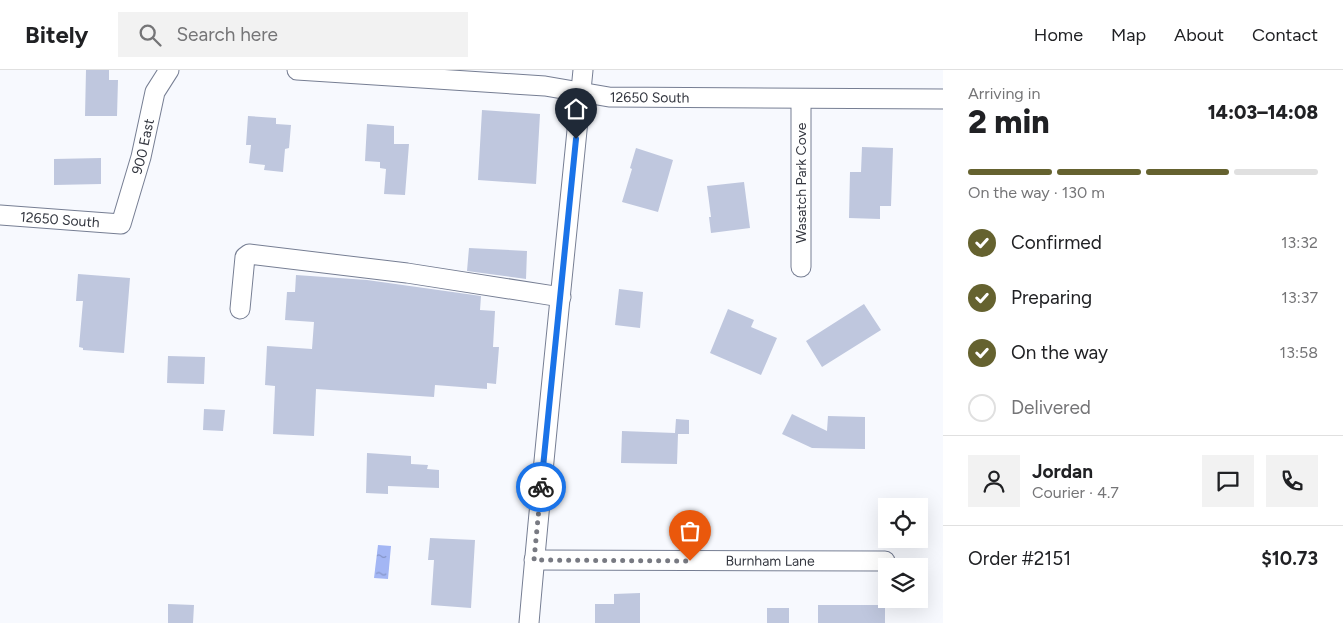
<!DOCTYPE html>
<html lang="en">
<head>
<meta charset="utf-8">
<style>
  :root { --surface:#fff; --page:#f2f2f2; --text:#202124; --muted:#757577; --line:#e0e0e0; --accent:#65622f }
  body { margin:0; font-family:Figtree,sans-serif; background:var(--page); color:var(--text); height:100vh; display:flex; flex-direction:column; font-size:19px; white-space:nowrap }
  * { box-sizing:border-box; margin:0 }
  p { font-size:16px; color:var(--muted) }
  .icon { flex:none; width:28px; height:28px; fill:none; stroke:currentColor; stroke-width:2; stroke-linecap:round; stroke-linejoin:round }
  .map { position:relative; flex:1; overflow:hidden }
  .drawer { display:flex; flex-direction:column; background:var(--surface); width:400px }
  .drawer>* { flex:none }
  .fabs { position:absolute; left:878px; top:428px; display:grid; gap:10px }
  .fabs a { display:grid; place-items:center; width:50px; height:50px; border-radius:0px; background:var(--surface); box-shadow:0 5px 20px #0002; font-size:25px }
  .pin { position:absolute; display:grid; place-items:center; width:42px; height:42px; color:#fff; margin:-51px -21px; border-radius:50% 50% 50% 0; rotate:-45deg; box-shadow:0 0 5px #0007 }
  .pin .icon { rotate:45deg }
  .courier { position:absolute; display:grid; place-items:center; width:50px; height:50px; margin:-25px; border:4px solid #1a73e8; border-radius:50%; background:#fff; color:#222; box-shadow:0 1px 6px #0007 }
  .headline em { font-style:normal; font-weight:800 }
  .headline div { display:flex; flex-direction:column-reverse }
  .headline { display:flex; align-items:center; justify-content:space-between; height:85px; padding:0 25px }
  h1 { font-size:32px; font-weight:800; line-height:38px }
  .bar { display:grid; grid-template-columns:repeat(4,1fr); gap:8px 5px; align-content:center; height:60px; padding:0 25px }
  .bar i { height:6px; border-radius:4px; background:var(--line) }
  .bar .current { background:var(--accent) }
  .bar p { grid-column:span 4 }
  .line { display:flex; align-items:center; gap:12px; padding:0 25px; border-top:1px solid var(--line) }
  .line div { flex:1 }
  .round { display:grid; place-items:center; flex:none; width:52px; height:52px; border-radius:0px; background:var(--page) }
  ol { padding:0 25px; list-style:none }
  li { display:flex; align-items:center; gap:15px; height:55px }
  li p { margin-inline-start:auto }
  li .icon { padding:5px; border-radius:50%; background:var(--accent); color:#fff; stroke-width:4 }
  li:last-child { color:var(--muted) }
  li i { width:28px; height:28px; border:2px solid var(--line); border-radius:50% }
  header { display:flex; align-items:center; gap:30px; box-sizing:border-box; height:70px; padding:0 25px; background:var(--surface); border-bottom:1px solid var(--line) }
  header strong { font-size:24px }
  nav { display:flex; gap:28px; margin-inline-start:auto; font-size:18px }
  .search { width:350px; height:45px; background:var(--page); display:flex; align-items:center; gap:12px; box-sizing:border-box; padding:0 18px; border-radius:0px; color:var(--muted); font-size:19px }
  main { display:flex; flex:1; min-height:0 }
  .map>svg:first-child { display:block }
</style>
</head>
<body>
<header>
<strong>Bitely</strong>
<div class="search"><svg class="icon" aria-label="search" viewBox="0 0 24 24"><circle cx="10" cy="10" r="6"/><path d="M15 15l6 6"/></svg>Search here</div>
<nav><a>Home</a><a>Map</a><a>About</a><a>Contact</a></nav>
</header>
<main>
<div class="map">
<svg width="943" height="553" viewBox="0 0 943 553">
  <defs>
    <pattern id="water-ripples" width="26" height="14" patternUnits="userSpaceOnUse" patternTransform="scale(1.25)"><rect width="26" height="14" fill="#a3b6f4"/><path d="M2 4q2-2 4 0t4 0M15 11q2-2 4 0t4 0" fill="none" stroke="#8595c7"/></pattern>
  </defs>
  <rect width="100%" height="100%" fill="#f7f9fe"/>
  <path fill="url(#water-ripples)" d="M378 475 391 476 388 509 374 508Z"/>
  <path fill="#bfc7de" d="M86 0H109V10H118L117 46H85Z
    M482 40 540 44 536 114 478 110Z
    M248 46 276 48V54L291 55 289 78 285 79 283 102 264 100 265 95 249 93 251 75H246Z
    M367 54 394 56V74H409L405 125 384 124 386 99 380 98V92L365 91Z
    M862 77 893 78 891 136H880V149L849 148 850 102H861Z
    M636 78 673 90 658 142 622 132 632 99 630 98Z
    M101 88V114L54 115V89Z
    M744 112 750 158 711 163 709 147H711L707 116Z
    M469 178 527 181 526 209 467 201Z
    M78 204 130 208 124 283 83 280V278L79 277 83 231H76Z
    M296 205 367 210 481 226 480 240 495 241 493 277H499L496 314 487 313V319L435 315 434 327 316 319 314 366 273 364 275 316 265 315 267 276 312 279 314 252 285 250 287 222H295Z
    M619 219 643 222 640 258 615 255Z
    M864 234 881 260 822 297 806 271Z
    M728 239 754 250 751 257 777 268 761 305 710 283Z
    M168 286 205 287 204 314 167 313Z
    M204 339 225 340 223 361 203 360Z
    M792 344 827 361 828 346 865 347V379L812 378 782 364Z
    M676 349 689 350V364H678L677 394 621 393 622 361 675 363Z
    M367 383 411 386V394L428 395 427 399 439 400V418L388 416V424L366 423Z
    M430 468 475 470 471 538 431 535 434 490H428Z
    M640 523V553H595V534H614V524Z
    M168 534 194 535 193 553H168Z
    M818 535H885V553H818Z
    M767 538H789V553H767Z"/>
  <g fill="none" stroke-linecap="round" stroke-linejoin="round">
    <g stroke="#767e93" stroke-width="21">
      <g id="minor">
        <path id="s1" d="M297 0 545 16 609 27 943 29"/>
        <path d="M801 29V197"/>
        <path id="s2" d="M0 145 121 154 141 87 155 22 169 0"/>
        <path d="M240 239 245 187 249 184 407 203 561 227"/>
        <path id="s3" d="M534 490 885 491"/>
        <path d="M529 553C545 368 565 184 583 0"/>
      </g>
    </g>
    <use href="#minor" stroke="#fff" stroke-width="19"/>
  </g>
  <g fill="none" stroke-linecap="round" stroke-linejoin="round">
    <path stroke="#787a82" stroke-width="5" stroke-dasharray="0 9" d="M541 417 534 490 690 491"/>
    <path stroke="#1a73e8" stroke-width="6" d="M541 417 576 69"/>
  </g>
  <g text-anchor="middle" stroke-width="4" stroke-linejoin="round" paint-order="stroke">
    <g font-size="14" fill="#33363f" stroke="#fff">
      <text dy="5" stroke="none"><textPath href="#s1" startOffset="354">12650 South</textPath></text>
      <text dy="5" stroke="none"><textPath href="#s2" startOffset="202">900 East</textPath></text>
      <text transform="translate(801 113) rotate(-90)" y="5">Wasatch Park Cove</text>
      <text dy="5" stroke="none"><textPath href="#s2" startOffset="60">12650 South</textPath></text>
      <text dy="5" stroke="none"><textPath href="#s3" startOffset="236">Burnham Lane</textPath></text>
    </g>
  </g>
</svg>
<div class="fabs">
<a><svg class="icon" aria-label="locate" viewBox="0 0 24 24"><circle cx="12" cy="12" r="6"/><path d="M12 2v4M12 18v4M2 12h4M18 12h4"/></svg></a>
<a><svg class="icon" aria-label="layers" viewBox="0 0 24 24"><path d="M12 4l9 5-9 5-9-5zM3 14l9 5 9-5"/></svg></a>
</div>
<div class="pin" style="left:690px;top:491px;background:#ea580c"><svg class="icon" aria-label="bag" viewBox="0 0 24 24"><path d="M5 8h14l-1 12H6zM9 8a3 3 0 0 1 6 0"/></svg></div>
<div class="pin" style="left:576px;top:69px;background:#1f2937"><svg class="icon" aria-label="home" viewBox="0 0 24 24"><path d="M3 11l9-7 9 7M6 9v11h12V9"/></svg></div>
<div class="courier" style="left:541px;top:417px"><svg class="icon" aria-label="bike" viewBox="0 0 24 24"><circle cx="6" cy="16" r="4"/><circle cx="18" cy="16" r="4"/><path d="M6 16l4-8h5l3 8M10 8l3 8H6M13 5h3"/></svg></div>
</div>
<section class="drawer">
<div class="headline"><div><h1>2 min</h1><p>Arriving in</p></div><em>14:03–14:08</em></div>
<div class="bar"><i class="current"></i><i class="current"></i><i class="current"></i><i></i><p>On the way · 130 m</p></div>
<ol>
<li><svg class="icon" aria-label="check" viewBox="0 0 24 24"><path d="M5 12l5 5 9-10"/></svg>Confirmed<p>13:32</p></li>
<li><svg class="icon" aria-label="check" viewBox="0 0 24 24"><path d="M5 12l5 5 9-10"/></svg>Preparing<p>13:37</p></li>
<li><svg class="icon" aria-label="check" viewBox="0 0 24 24"><path d="M5 12l5 5 9-10"/></svg>On the way<p>13:58</p></li>
<li><i></i>Delivered</li>
</ol>
<div class="line" style="height:90px"><a class="round"><svg class="icon" aria-label="person" viewBox="0 0 24 24"><circle cx="12" cy="8" r="4"/><path d="M4 21q1-7 8-7t8 7"/></svg></a><div><b>Jordan</b><p>Courier · 4.7</p></div><a class="round"><svg class="icon" aria-label="chat" viewBox="0 0 24 24"><path d="M4 5h16v11H9l-5 4z"/></svg></a><a class="round"><svg class="icon" aria-label="phone" viewBox="0 0 24 24"><path d="M5 4h4l2 5-3 2q2 4 5 5l2-3 5 2v4C11 20 4 13 5 4z"/></svg></a></div>
<div class="line" style="height:65px"><div>Order #2151</div><b>$10.73</b></div>
</section>
</main>
</body>
</html>
